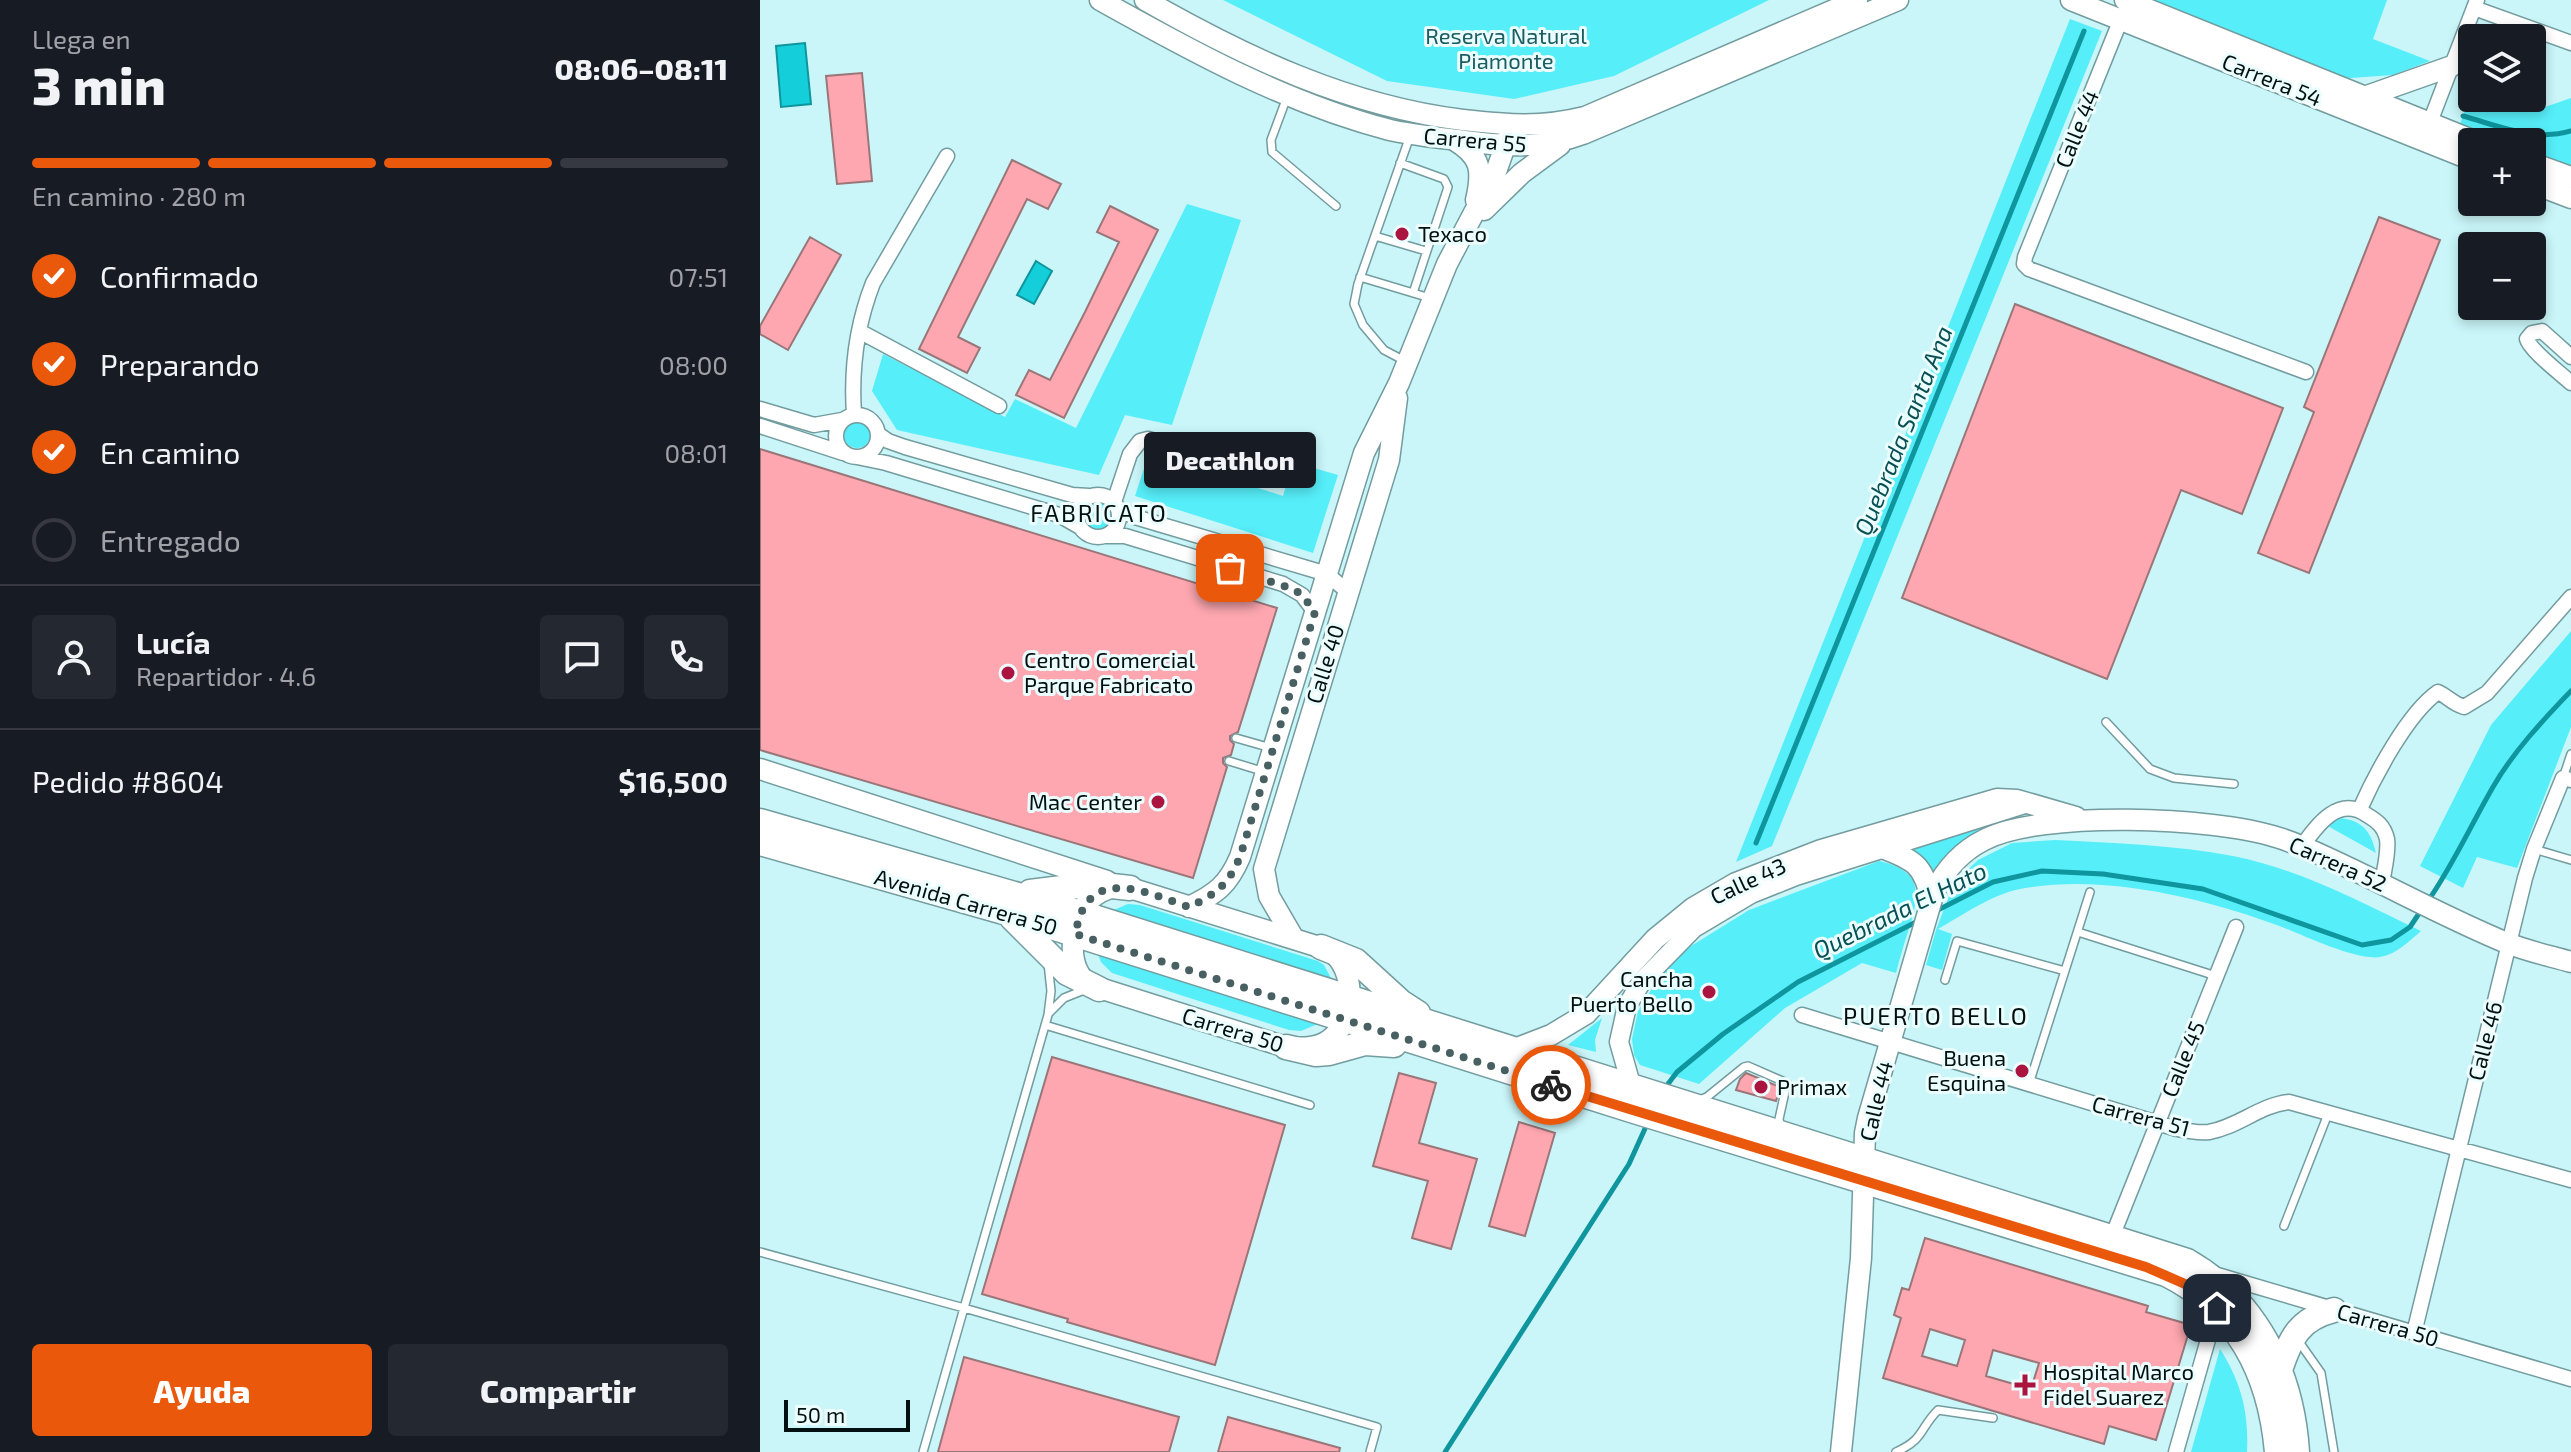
<!DOCTYPE html>
<html lang="es">
<head>
<meta charset="utf-8">
<style>
  :root { --surface:#171b24; --page:#242831; --text:#f1f3f6; --muted:#9ea1a6; --line:#363941; --accent:#ea580c }
  body { margin:0; font-family:"Exo 2",sans-serif; background:var(--page); color:var(--text); height:100vh; display:flex; flex-direction:column; font-size:30px; white-space:nowrap }
  * { box-sizing:border-box; margin:0 }
  p { font-size:26px; color:var(--muted) }
  .icon { flex:none; width:44px; height:44px; fill:none; stroke:currentColor; stroke-width:2; stroke-linecap:round; stroke-linejoin:round }
  .map { position:relative; flex:1; overflow:hidden }
  .details { display:flex; flex-direction:column; background:var(--surface); width:760px }
  .details>* { flex:none }
  .fabs { position:absolute; left:1698px; top:24px; display:grid; gap:16px }
  .fabs a { display:grid; place-items:center; width:88px; height:88px; border-radius:8px; background:var(--surface); box-shadow:0 4px 12px #0003; font-size:40px }
  .scale { position:absolute; left:24px; bottom:20px; width:126px; box-sizing:border-box; padding-left:8px; border:4px solid #021011; border-top:0; font-size:22px; line-height:28px; white-space:nowrap; color:#021011; -webkit-text-stroke:6px #ecfdfe; paint-order:stroke }
  .pin { position:absolute; display:grid; place-items:center; width:68px; height:68px; color:#fff; margin:-34px; border-radius:16px; box-shadow:0 4px 12px #0006 }
  .courier { position:absolute; display:grid; place-items:center; width:80px; height:80px; margin:-40px; border:6px solid #ea580c; border-radius:50%; background:#fff; color:#222; box-shadow:0 2px 10px #0007 }
  .bubble { position:absolute; height:56px; border-radius:8px; background:var(--surface); box-shadow:0 4px 12px #0003; font-size:26px; font-weight:800; line-height:56px; text-align:center }
  .head em { font-style:normal; font-weight:800 }
  .head div { display:flex; flex-direction:column-reverse }
  .head { display:flex; align-items:center; justify-content:space-between; height:136px; padding:0 32px }
  h1 { font-size:52px; font-weight:800; line-height:60px }
  .bar { display:grid; grid-template-columns:repeat(4,1fr); gap:12px 8px; align-content:center; height:96px; padding:0 32px }
  .bar i { height:10px; border-radius:6px; background:var(--line) }
  .bar .active { background:var(--accent) }
  .bar p { grid-column:span 4 }
  .line { display:flex; align-items:center; gap:20px; padding:0 32px; border-top:2px solid var(--line) }
  .line div { flex:1 }
  .round { display:grid; place-items:center; flex:none; width:84px; height:84px; border-radius:8px; background:var(--page) }
  ol { padding:0 32px; list-style:none }
  li { display:flex; align-items:center; gap:24px; height:88px }
  li p { margin-inline-start:auto }
  li .icon { padding:8px; border-radius:50%; background:var(--accent); color:#fff; stroke-width:4 }
  li:last-child { color:var(--muted) }
  li i { width:44px; height:44px; border:4px solid var(--line); border-radius:50% }
  .cta { display:flex; gap:16px; margin-top:auto; padding:16px 32px }
  .cta a { flex:1; height:92px; border-radius:8px; background:var(--accent); color:#fff; font-size:32px; font-weight:800; line-height:92px; text-align:center }
  .cta a+a { background:var(--page); color:var(--text) }
  main { display:flex; flex:1; min-height:0 }
  .map>svg:first-child { display:block }
</style>
</head>
<body>
<main>
<section class="details">
<div class="head"><div><h1>3 min</h1><p>Llega en</p></div><em>08:06–08:11</em></div>
<div class="bar"><i class="active"></i><i class="active"></i><i class="active"></i><i></i><p>En camino · 280 m</p></div>
<ol>
<li><svg class="icon" aria-label="check" viewBox="0 0 24 24"><path d="M5 12l5 5 9-10"/></svg>Confirmado<p>07:51</p></li>
<li><svg class="icon" aria-label="check" viewBox="0 0 24 24"><path d="M5 12l5 5 9-10"/></svg>Preparando<p>08:00</p></li>
<li><svg class="icon" aria-label="check" viewBox="0 0 24 24"><path d="M5 12l5 5 9-10"/></svg>En camino<p>08:01</p></li>
<li><i></i>Entregado</li>
</ol>
<div class="line" style="height:144px"><a class="round"><svg class="icon" aria-label="person" viewBox="0 0 24 24"><circle cx="12" cy="8" r="4"/><path d="M4 21q1-7 8-7t8 7"/></svg></a><div><b>Lucía</b><p>Repartidor · 4.6</p></div><a class="round"><svg class="icon" aria-label="chat" viewBox="0 0 24 24"><path d="M4 5h16v11H9l-5 4z"/></svg></a><a class="round"><svg class="icon" aria-label="phone" viewBox="0 0 24 24"><path d="M5 4h4l2 5-3 2q2 4 5 5l2-3 5 2v4C11 20 4 13 5 4z"/></svg></a></div>
<div class="line" style="height:104px"><div>Pedido #8604</div><b>$16,500</b></div>
<div class="cta"><a>Ayuda</a><a>Compartir</a></div>
</section>
<div class="map">
<svg width="1811" height="1452" viewBox="0 0 1811 1452">
  <rect width="100%" height="100%" fill="#caf6f9"/>
  <path fill="#56eef9" d="M463 0H1009L854 76 754 99 627 81Z
    M1387 0H1627L1613 39 1670 61 1633 75 1577 79Z
    M1310 19 1342 31 1012 846 976 862Z
    M1811 98V172L1772 157V142H1735L1699 127 1709 99 1771 112Z
    M427 204 481 220 412 425 365 415 339 475 137 430 112 391 123 354 245 417 255 399 316 428Z
    M84 435a13 13 0 1 1 26 0a13 13 0 1 1-26 0Z
    M389 453 523 496 533 462 578 475 553 553 375 496Z
    M325 516a13 13 0 1 1 26 0a13 13 0 1 1-26 0Z
    M1811 631V727L1757 868 1717 857 1703 888 1660 866 1731 725Z
    M1280 815 1171 884 1161 859 1151 848 1255 817Z
    M1579 818C1602 820 1611 831 1616 853L1566 825Z
    M1295 840C1354 843 1415 845 1473 856 1539 869 1600 902 1661 931 1648 942 1637 954 1620 957 1597 961 1545 936 1522 927 1445 898 1342 873 1260 889 1231 895 1203 915 1178 929L1192 934 1182 970 1166 965 1176 930 1194 883 1218 860 1252 843Z
    M1119 861C1163 871 1160 893 1149 929 1144 943 1140 958 1136 973L1102 963 1025 1008 939 1084 880 1065 874 1055 872 1039 878 1011 898 979 923 951 989 910Z
    M368 904 380 905 558 961 564 965 573 982 349 912Z
    M337 952 560 1023 541 1031 529 1030 352 973 341 962Z
    M842 1018 835 1040 836 1052 808 1045Z
    M1460 1349C1481 1382 1489 1412 1487 1452H1431Z"/>
  <path fill="#14ced9" stroke="#0f959d" stroke-width="2" d="M45 43 51 104 21 107 16 46Z
    M276 261 292 271 274 304 257 295Z"/>
  <g fill="none" stroke-linecap="round" stroke-linejoin="round">
    <path stroke="#0f959d" stroke-width="5" d="M1703 116C1739 126 1774 142 1811 131
      M996 843 1324 31
      M1668 901C1693 865 1711 825 1733 787 1753 752 1783 720 1811 691
      M1174 912 1233 882 1282 871 1343 874 1443 889 1602 945 1631 940 1650 927 1662 909
      M905 1088 917 1072 963 1034 1038 982 1158 921
      M685 1452 869 1164 888 1122"/>
  </g>
  <path fill="#fea7b0" stroke="#9a7679" stroke-width="2" fill-rule="evenodd" d="M102 73 112 181 77 184 66 76Z
    M252 160 301 184 288 209 267 199 198 337 220 348 207 373 159 349Z
    M350 206 398 230 304 418 256 395 269 370 290 380 325 312 359 242 337 232Z
    M1619 217 1680 240 1549 573 1498 553 1554 412 1544 407Z
    M50 237 81 255 28 350 0 334V326Z
    M1255 304 1523 408 1482 514 1421 490 1347 679 1142 598Z
    M0 449 517 608 478 732 470 736V740L474 744 471 755 463 758V763L467 767 433 878 0 750Z
    M292 1057 525 1125 455 1365 307 1322 308 1319 222 1294Z
    M639 1073 676 1083 659 1143 717 1159 691 1249 652 1238 668 1181 613 1166Z
    M986 1073 1020 1087 1016 1101 976 1090 980 1079Z
    M759 1122 795 1133 765 1236 729 1226Z
    M1165 1238 1388 1306 1386 1312 1431 1325 1396 1440 1349 1426 1344 1444 1123 1378 1141 1318 1134 1315 1142 1288 1149 1290ZM1170 1329 1205 1340 1197 1366 1162 1356ZM1233 1350 1279 1363 1271 1389 1226 1376Z
    M204 1357 419 1417 409 1452H178Z
    M468 1417 580 1448 579 1452H458Z"/>
  <g fill="none" stroke-linecap="round" stroke-linejoin="round">
    <g stroke="#739c9f" stroke-width="10">
      <path id="service" d="M527 97 511 140 512 152 576 206
        M640 163 684 179 688 187 653 293
        M672 233 696 241
        M615 236 666 251
        M600 277 670 298
        M645 361 624 350 603 325 594 304 598 284 650 136
        M1346 722 1390 769 1414 778 1474 784
        M476 738 511 748
        M469 761 505 772
        M1803 778 1811 754
        M1774 849 1811 860
        M1318 932 1456 976
        M288 963 291 991 288 1015 204 1308 617 1427 610 1452
        M1185 980 1197 941 1305 971
        M289 1013 304 998 324 990
        M285 1025 550 1105
        M1269 1084 1330 892
        M937 1101 947 1097 984 1067 988 1066 1027 1083 1019 1119 1021 1128
        M1524 1226 1568 1114
        M0 1252 204 1308 163 1452
        M1537 1339 1561 1373 1574 1452
        M1136 1452C1165 1439 1159 1429 1178 1410L1233 1418"/>
    </g>
    <g stroke="#739c9f" stroke-width="17">
      <path id="minor" d="M1714 8 1811 43
        M1363 14 1265 257 1264 264 1269 269 1546 372
        M1667 130 1717 0
        M99 331 239 406
        M1811 357 1782 331 1772 333 1767 339C1770 350 1800 373 1811 383
        M0 409 54 425 82 420
        M94 414C91 370 97 324 113 283L187 156
        M76 436a21 21 0 1 1 42 0a21 21 0 1 1-42 0Z
        M0 426 83 453
        M118 434 128 441 145 447 312 495 329 496
        M97 457 126 463 299 515 320 527
        M317 516a21 21 0 1 1 42 0a21 21 0 1 1-42 0Z
        M354 502 370 454 380 441 388 439 519 479
        M358 508 375 517 567 574 588 592
        M345 536H365L523 584 542 595 555 612
        M1600 809C1615 775 1648 713 1678 692 1689 697 1691 703 1704 707L1727 693 1811 597
        M1542 846C1558 824 1579 795 1607 815 1617 821 1624 826 1627 839 1629 852 1624 870 1622 883
        M1042 1015 1417 1129C1427 1131 1439 1133 1449 1132 1478 1127 1500 1105 1529 1102L1811 1180
        M1352 1237 1476 927
        M1454 1274 1811 1379
        M1654 1333 1765 878 1774 849 1803 778 1811 780
        M1416 1452 1457 1308"/>
    </g>
    <g stroke="#739c9f" stroke-width="21">
      <path id="tertiary" d="M872 1088 859 1042 867 1006 882 981 934 928 991 894 1036 876 1268 803"/>
    </g>
    <g stroke="#739c9f" stroke-width="23">
      <path id="secondary" d="M340 0C433 52 526 103 630 130 652 135 674 137 697 140 741 146 780 150 823 134L1138 0
        M385 0C485 57 588 106 703 120 748 125 781 128 825 117L1097 0
        M1311 0 1712 160
        M1365 0 1717 142
        M1604 97 1692 66
        M694 140C721 156 723 170 716 200
        M1772 163 1811 177
        M1772 183 1811 198
        M724 210 762 173 800 145
        M0 769 347 881
        M1122 848C1154 860 1164 865 1171 900
        M350 888H370L569 950C597 968 596 1021 569 1040 557 1049 541 1048 526 1047L330 985C306 969 310 929 324 907 330 897 339 892 350 888Z
        M429 907C456 894 468 885 480 857L604 453 639 383 687 264 737 169 752 126
        M534 939 509 896 504 869 629 460 637 398
        M752 1050 791 1035 826 1014 895 939 933 908 976 883 1061 850 1237 799 1257 800 1316 817
        M1081 1452 1101 1258 1105 1133 1108 1118 1174 892C1185 870 1202 851 1224 840 1281 810 1454 817 1516 837 1540 844 1561 855 1583 865 1638 891 1691 920 1747 943 1767 951 1790 956 1811 962"/>
    </g>
    <g stroke="#739c9f" stroke-width="27">
      <path id="primary" d="M0 821 321 913 1427 1261C1497 1301 1532 1373 1537 1452
        M0 843 247 913 874 1111 1406 1274C1478 1310 1510 1373 1517 1452
        M270 892 334 884 370 888
        M252 918 307 973 339 989
        M561 947 596 961 641 1002 658 1013
        M526 1047 556 1054 569 1053 605 1043 634 1045
        M1520 1370C1531 1337 1539 1319 1574 1310"/>
    </g>
    <use href="#service" stroke="#fff" stroke-width="7"/>
    <use href="#minor" stroke="#fff" stroke-width="14"/>
    <use href="#tertiary" stroke="#fff" stroke-width="18"/>
    <use href="#secondary" stroke="#fff" stroke-width="20"/>
    <use href="#primary" stroke="#fff" stroke-width="24"/>
  </g>
  <g fill="none" stroke-linecap="round" stroke-linejoin="round">
    <path stroke="#486062" stroke-width="8" stroke-dasharray="0 14.4" d="M470 568 533 589 542 595 555 612 480 857C468 885 456 894 429 907 398 897 344 869 323 909 319 917 317 926 315 934L791 1085"/>
    <path stroke="#ea580c" stroke-width="10" d="M791 1085 1386 1267 1425 1284 1457 1308"/>
  </g>
  <g fill="#aa143f" stroke="#ecfdfe" stroke-width="3">
    <circle cx="642" cy="234" r="8"/>
    <circle cx="248" cy="673" r="8"/>
    <circle cx="398" cy="802" r="8"/>
    <circle cx="949" cy="992" r="8"/>
    <circle cx="1262" cy="1071" r="8"/>
    <circle cx="1001" cy="1087" r="8"/>
    <path d="M1261 1373h8v8h8v8h-8v8h-8v-8h-8v-8h8z"/>
  </g>
  <g text-anchor="middle" stroke-width="6" stroke-linejoin="round" paint-order="stroke">
    <g font-size="22" fill="#1b5c61" stroke="#ecfdfe">
      <text x="746" y="44">Reserva Natural<tspan x="746" dy="25">Piamonte</tspan></text>
    </g>
    <g font-size="22" fill="#021011" stroke="#ecfdfe">
      <text transform="translate(1512 80) rotate(22)" y="8">Carrera 54</text>
      <text transform="translate(1317 129) rotate(-68)" y="8">Calle 44</text>
      <text transform="translate(715 140) rotate(5)" y="8">Carrera 55</text>
      <text transform="translate(565 664) rotate(-73)" y="8">Calle 40</text>
      <text transform="translate(1578 864) rotate(24)" y="8">Carrera 52</text>
      <text transform="translate(988 881) rotate(-25)" y="8">Calle 43</text>
      <text transform="translate(206 902) rotate(16)" y="8">Avenida Carrera 50</text>
      <text transform="translate(473 1030) rotate(17)" y="8">Carrera 50</text>
      <text transform="translate(1725 1041) rotate(-76)" y="8">Calle 46</text>
      <text transform="translate(1423 1059) rotate(-68)" y="8">Calle 45</text>
      <text transform="translate(1116 1101) rotate(-77)" y="8">Calle 44</text>
      <text transform="translate(1381 1116) rotate(15)" y="8">Carrera 51</text>
      <text transform="translate(1628 1325) rotate(16)" y="8">Carrera 50</text>
    </g>
    <g font-size="22" fill="#021011" stroke="#ecfdfe" text-anchor="start">
      <text x="658" y="242">Texaco</text>
      <text x="264" y="668">Centro Comercial<tspan x="264" dy="25">Parque Fabricato</tspan></text>
      <text x="382" y="810" text-anchor="end">Mac Center</text>
      <text x="933" y="987" text-anchor="end">Cancha<tspan x="933" dy="25">Puerto Bello</tspan></text>
      <text x="1246" y="1066" text-anchor="end">Buena<tspan x="1246" dy="25">Esquina</tspan></text>
      <text x="1017" y="1095">Primax</text>
      <text x="1283" y="1380">Hospital Marco<tspan x="1283" dy="25">Fidel Suarez</tspan></text>
    </g>
    <g font-size="24" font-style="italic" fill="#085054" stroke="#ecfdfe">
      <text transform="translate(1144 431) rotate(-68)" y="8">Quebrada Santa Ana</text>
      <text transform="translate(1140 911) rotate(-26)" y="8">Quebrada El Hato</text>
    </g>
    <g font-size="24" letter-spacing="2" fill="#021011" stroke="#ecfdfe">
      <text x="339" y="522">FABRICATO</text>
      <text x="1176" y="1025">PUERTO BELLO</text>
    </g>
  </g>
</svg>
<div class="fabs">
<a><svg class="icon" aria-label="layers" viewBox="0 0 24 24"><path d="M12 4l9 5-9 5-9-5zM3 14l9 5 9-5"/></svg></a>
<a>+</a>
<a>−</a>
</div>
<div class="scale">50 m</div>
<div class="pin" style="left:470px;top:568px;background:#ea580c"><svg class="icon" aria-label="bag" viewBox="0 0 24 24"><path d="M5 8h14l-1 12H6zM9 8a3 3 0 0 1 6 0"/></svg></div>
<div class="pin" style="left:1457px;top:1308px;background:#1f2937"><svg class="icon" aria-label="home" viewBox="0 0 24 24"><path d="M3 11l9-7 9 7M6 9v11h12V9"/></svg></div>
<div class="courier" style="left:791px;top:1085px"><svg class="icon" aria-label="bike" viewBox="0 0 24 24"><circle cx="6" cy="16" r="4"/><circle cx="18" cy="16" r="4"/><path d="M6 16l4-8h5l3 8M10 8l3 8H6M13 5h3"/></svg></div>
<div class="bubble" style="left:384px;top:432px;width:172px">Decathlon</div>
</div>
</main>
</body>
</html>
